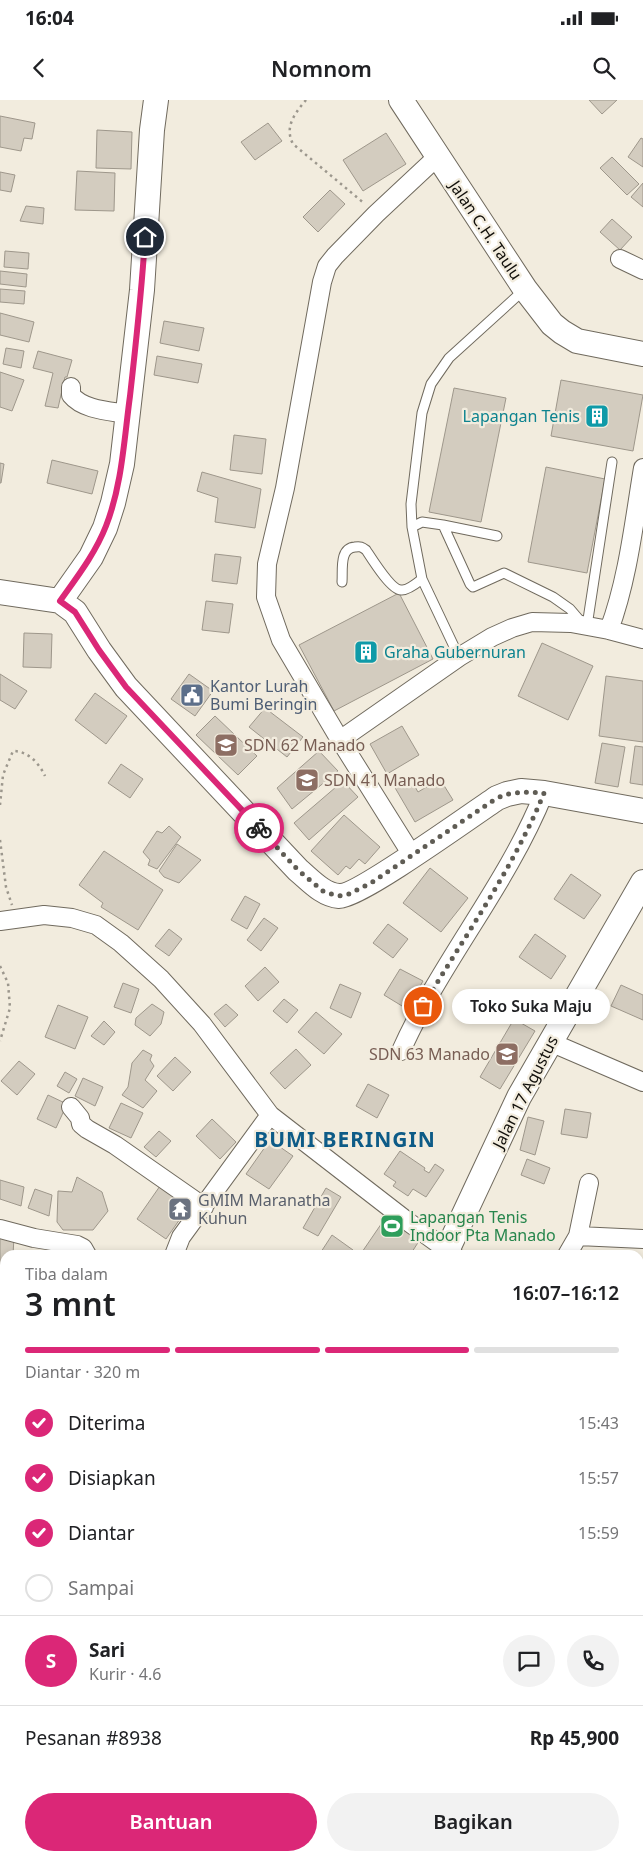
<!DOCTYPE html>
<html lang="id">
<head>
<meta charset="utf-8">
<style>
  :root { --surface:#fff; --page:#f2f2f2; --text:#202124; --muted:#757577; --line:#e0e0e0; --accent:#db2777 }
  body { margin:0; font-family:"Noto Sans",sans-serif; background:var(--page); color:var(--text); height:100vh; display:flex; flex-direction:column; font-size:19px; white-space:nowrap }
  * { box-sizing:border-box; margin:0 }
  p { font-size:16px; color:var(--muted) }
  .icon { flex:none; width:28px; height:28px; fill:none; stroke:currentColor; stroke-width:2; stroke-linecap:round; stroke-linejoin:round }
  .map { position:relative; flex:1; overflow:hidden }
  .side { position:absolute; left:0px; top:1150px; width:644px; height:611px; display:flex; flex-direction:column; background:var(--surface); border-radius:15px 15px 0 0; box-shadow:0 2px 8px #0003 }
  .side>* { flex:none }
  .pin { position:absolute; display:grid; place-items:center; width:42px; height:42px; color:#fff; margin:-21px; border:2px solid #fff; border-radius:50%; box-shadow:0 1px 5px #0007 }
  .courier { position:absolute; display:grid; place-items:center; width:50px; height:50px; margin:-25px; border:4px solid #db2777; border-radius:50%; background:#fff; color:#222; box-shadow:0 1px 6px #0007 }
  .bubble { position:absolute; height:35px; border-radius:18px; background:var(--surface); box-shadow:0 2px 8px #0003; font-size:16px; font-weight:600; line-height:35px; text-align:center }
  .summary em { font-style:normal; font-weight:600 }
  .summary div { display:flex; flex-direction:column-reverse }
  .summary { display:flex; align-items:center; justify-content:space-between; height:85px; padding:0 25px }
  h1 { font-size:32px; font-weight:600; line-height:38px }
  .bar { display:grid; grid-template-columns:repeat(4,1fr); gap:8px 5px; align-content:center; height:60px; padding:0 25px }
  .bar i { height:6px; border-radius:4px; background:var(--line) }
  .bar .on { background:var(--accent) }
  .bar p { grid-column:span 4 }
  .line { display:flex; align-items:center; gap:12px; padding:0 25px; border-top:1px solid var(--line) }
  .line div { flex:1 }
  .round { display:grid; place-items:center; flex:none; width:52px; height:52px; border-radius:26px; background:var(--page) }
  ol { padding:0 25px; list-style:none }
  li { display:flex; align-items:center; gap:15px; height:55px }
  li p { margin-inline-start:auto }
  li .icon { padding:5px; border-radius:50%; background:var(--accent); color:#fff; stroke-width:4 }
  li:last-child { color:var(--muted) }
  li i { width:28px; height:28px; border:2px solid var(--line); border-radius:50% }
  .primary-button { display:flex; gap:10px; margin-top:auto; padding:10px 25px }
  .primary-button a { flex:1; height:58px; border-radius:30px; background:var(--accent); color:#fff; font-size:20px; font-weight:600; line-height:58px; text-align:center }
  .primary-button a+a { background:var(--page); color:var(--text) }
  .status { display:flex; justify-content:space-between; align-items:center; height:35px; padding:0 25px; background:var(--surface); direction:ltr }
  .status svg { height:14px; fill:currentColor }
  header { display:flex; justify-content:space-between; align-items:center; height:65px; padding:0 25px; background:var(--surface); font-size:22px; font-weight:600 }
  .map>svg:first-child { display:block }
</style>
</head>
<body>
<div class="status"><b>16:04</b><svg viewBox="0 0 49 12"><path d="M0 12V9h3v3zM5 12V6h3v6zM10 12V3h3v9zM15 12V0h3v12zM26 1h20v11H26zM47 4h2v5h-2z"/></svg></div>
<header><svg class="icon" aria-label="back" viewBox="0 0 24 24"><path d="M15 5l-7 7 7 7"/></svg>Nomnom<svg class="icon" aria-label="search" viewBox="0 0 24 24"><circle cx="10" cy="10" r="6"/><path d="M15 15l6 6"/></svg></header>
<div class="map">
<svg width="643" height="1761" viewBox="0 0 643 1761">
  <rect width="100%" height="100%" fill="#f2ecde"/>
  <path fill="#d3ccbf" stroke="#9e978b" d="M589 0H617L602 14Z
    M0 16 35 23 32 39 24 38 21 51 0 47Z
    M268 23 282 41 255 60 241 42Z
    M97 30 132 32 131 69 96 68Z
    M386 33 406 64 363 91 343 60Z
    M641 38 643 39V67L628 57Z
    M612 57 639 84 627 95 600 68Z
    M77 71 115 73 114 111 75 110Z
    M0 72 15 75 11 92 0 90Z
    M643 83V107L631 97Z
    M330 90 345 104 318 132 303 117Z
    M26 106 44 108 43 124 20 121Z
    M612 119 632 137 620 150 600 132Z
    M5 151 29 153 28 169 4 167Z
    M0 171 27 174 26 187 0 184Z
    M0 189 25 191 24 204 0 202Z
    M0 213 34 222 29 242 0 235Z
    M164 221 204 228 199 251 160 243Z
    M6 248 24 251 21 268 3 264Z
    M38 251 72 260 67 277H65L58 308 45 306 53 273 33 268Z
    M157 256 202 264 198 283 154 275Z
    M0 272 24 280 12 311 0 307Z
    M561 280 643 295 633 351 551 336Z
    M454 288 506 298 481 422 429 412Z
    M234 335 266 339 262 374 230 370Z
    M52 360 98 371 92 394 47 383Z
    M0 363 4 364 1 383H0Z
    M546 367 605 379 587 473 528 462Z
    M202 372 261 389 255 428 215 422 218 398 197 391Z
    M215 454 241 457 237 484 212 481Z
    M399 493 433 559 334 611 299 545Z
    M206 501 233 504 229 533 202 530Z
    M24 533 52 534 51 568 23 567Z
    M542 543 593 566 568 620 518 596Z
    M0 574 27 591 15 609 0 600Z
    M189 574 213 591 195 616 171 599Z
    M606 576 643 581V642L599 636Z
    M95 593 127 616 106 644 75 620Z
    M265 608 303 637 287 657 249 627Z
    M215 616 257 656 238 675 196 635Z
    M402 626 419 655 387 674 370 644Z
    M602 643 625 647 618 687 595 683Z
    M635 646 643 647V685L630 683Z
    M319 651 338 671 292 709 277 688Z
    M121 664 143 679 130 698 108 683Z
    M410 678 418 692 440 679 453 700 415 722 394 686Z
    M343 681 358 697 309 740 294 723Z
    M344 715 380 747 365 764 359 759 350 769 346 766 338 775 311 751Z
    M169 726 181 737 157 769 148 765 150 760 143 752 157 731 162 733Z
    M177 744 201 760 179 783 164 777 159 771Z
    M104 751 163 790 138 830 101 807 103 803 79 785Z
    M430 768 468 798 441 832 403 803Z
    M571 774 601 795 584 819 554 799Z
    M245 796 260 804 247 829 231 820Z
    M264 818 278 828 261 851 247 840Z
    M388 824 408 839 393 858 373 843Z
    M169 829 182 839 169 856 155 846Z
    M535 834 566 856 551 879 519 857Z
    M265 867 279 882 258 901 245 886Z
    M400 869 423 881 407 909 384 895Z
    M123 883 139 889 131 913 114 907Z
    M340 884 361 893 351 918 330 908Z
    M621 885 643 895V920L611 906Z
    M284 899 298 910 287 923 273 911Z
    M152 904 164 912 161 924 150 936 135 925 136 918Z
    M226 904 238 915 225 927 214 914Z
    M58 905 88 917 75 949 45 937Z
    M316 912 342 934 324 954 298 932Z
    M514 919 535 931 500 989 480 977Z
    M104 921 115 932 104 945 91 936Z
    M296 949 311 965 285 989 270 973Z
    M143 950 152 955 150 960 154 966 145 980 157 991 143 1008 122 995 128 987 132 963Z
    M175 957 191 972 173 991 157 976Z
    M19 961 35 974 17 995 1 981Z
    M65 972 77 979 69 993 57 986Z
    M83 978 103 987 95 1006 75 996Z
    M368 984 389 995 377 1018 356 1006Z
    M48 995 67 1004 56 1028 37 1019Z
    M121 1003 143 1013 131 1038 109 1028Z
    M565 1009 591 1013 587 1038 561 1034Z
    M528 1017 544 1021 535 1055 520 1050Z
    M212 1019 236 1042 220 1059 196 1036Z
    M159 1031 171 1041 156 1057 144 1047Z
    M270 1040 293 1056 269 1089 246 1074Z
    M400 1051 425 1068 424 1070 429 1073 435 1064 444 1070 426 1097 413 1089 408 1096 393 1086 396 1082 384 1074Z
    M527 1059 550 1068 544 1084 521 1075Z
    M77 1077 102 1092 108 1111 93 1130H63L57 1122 58 1091 72 1092Z
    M0 1080 24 1087 21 1106 0 1099Z
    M160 1086 189 1106 166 1139 137 1119Z
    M326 1088 341 1097 318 1136 303 1128Z
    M35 1089 52 1095 49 1116 28 1108Z
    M388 1114 421 1138 410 1155H360Z
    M332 1135 353 1150 350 1155H319Z
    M0 1136 14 1137 13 1155H5V1174L0 1173Z
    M643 1251V1288L639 1289V1253Z
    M0 1345H5V1366H0Z
    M643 1487V1508L639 1509V1488Z
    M311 1756H334L333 1761H311Z
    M402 1758 436 1761H402Z"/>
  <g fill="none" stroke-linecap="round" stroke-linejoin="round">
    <g stroke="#706a5e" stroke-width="11">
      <path id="lane" d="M443 425 497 436
        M412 427 422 422 443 425 470 484 473 487 504 473 553 497 570 509 582 523
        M342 482C343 470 339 448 355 447 360 446 362 447 366 450 372 459 391 490 401 490 407 491 417 483 422 479
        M587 526 612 362
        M459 557 422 479 412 427 411 404 422 313 431 284 449 258 525 189"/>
    </g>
    <g stroke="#706a5e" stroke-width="20">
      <path id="street" d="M620 159 643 170
        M71 287V295C83 310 110 311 127 314
        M609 530C628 479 634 422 643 368
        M340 640 459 557 492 537 512 528 532 522 571 523 609 530 643 539
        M412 755 340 640 281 540 266 497 267 464 285 388 322 182 327 166 335 156 376 114 437 57
        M0 821 44 815 72 818 96 825 121 843 161 879 202 924 270 1015 407 1121 454 1155
        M550 942 643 982
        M401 951C441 861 507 785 544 693
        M71 1007 80 1018 81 1024 87 1029 115 1045 204 1107
        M0 1129 34 1138 77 1145 83 1148 87 1155
        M578 1136 589 1083
        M174 1155 181 1137 270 1015
        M567 1155 578 1136 643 1139
        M639 1451H643
        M0 1543H5
        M0 1658 5 1659
        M639 1668 643 1669
        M383 1756V1761
        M167 1761 169 1756"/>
    </g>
    <g stroke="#706a5e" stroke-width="26">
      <path id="secondary" d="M401 0 525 189 552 224 562 232 577 241 643 254
        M0 492 60 501 75 512 99 550 126 587 298 770C310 780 323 795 339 796 358 797 473 714 497 698L507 694 521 691 544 693 643 711
        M60 501 91 457 105 428 113 403 122 364 142 190 152 30 156 0
        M445 1155 519 997 643 782
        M495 1756 497 1761"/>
    </g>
    <path stroke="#9c978d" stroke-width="2.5" stroke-dasharray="2.5 4" stroke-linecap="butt" d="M306 0C295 13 284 27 293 44L365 104
      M0 705 3 675 13 651C28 651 39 663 45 676
      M0 740 6 787 12 805
      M0 866 8 883 10 908 0 941"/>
    <use href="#lane" stroke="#fff" stroke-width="9"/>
    <use href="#street" stroke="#fff" stroke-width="18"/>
    <use href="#secondary" stroke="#fff" stroke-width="24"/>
  </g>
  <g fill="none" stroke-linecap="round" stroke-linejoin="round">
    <path stroke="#5f5c54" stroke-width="5" stroke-dasharray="0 9" d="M259 728 298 770 324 792 339 796 347 795 371 783 497 698C513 691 526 692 544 693 513 769 464 837 423 906"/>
    <path stroke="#db2777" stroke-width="6" d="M145 137C142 190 136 243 130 296 124 340 122 385 106 426 95 454 77 477 60 501L75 512 99 550 126 587 259 728"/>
  </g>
  <defs>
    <g id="building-square" transform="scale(1.25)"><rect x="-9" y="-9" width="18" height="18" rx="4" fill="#0f9aa8" stroke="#f2ecde"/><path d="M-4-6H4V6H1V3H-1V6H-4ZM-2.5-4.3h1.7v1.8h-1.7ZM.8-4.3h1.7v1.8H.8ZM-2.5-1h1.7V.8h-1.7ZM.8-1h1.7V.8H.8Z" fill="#fff"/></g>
    <g id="civic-square" transform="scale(1.25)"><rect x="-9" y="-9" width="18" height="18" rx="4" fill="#5c6f8a" stroke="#f2ecde"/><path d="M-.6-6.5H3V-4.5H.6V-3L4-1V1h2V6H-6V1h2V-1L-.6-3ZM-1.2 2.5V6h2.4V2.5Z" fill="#fff"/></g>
    <g id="school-square" transform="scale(1.25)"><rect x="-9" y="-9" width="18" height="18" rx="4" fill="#8d6e63" stroke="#f2ecde"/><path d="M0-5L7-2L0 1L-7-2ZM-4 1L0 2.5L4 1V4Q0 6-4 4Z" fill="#fff"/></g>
    <g id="temple-square" transform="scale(1.25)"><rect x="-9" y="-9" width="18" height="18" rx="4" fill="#6b7280" stroke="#f2ecde"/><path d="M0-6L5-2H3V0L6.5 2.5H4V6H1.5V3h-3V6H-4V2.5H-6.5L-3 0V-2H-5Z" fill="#fff"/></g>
    <g id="stadium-square" transform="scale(1.25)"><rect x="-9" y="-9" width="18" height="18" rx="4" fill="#2e9e5b" stroke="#f2ecde"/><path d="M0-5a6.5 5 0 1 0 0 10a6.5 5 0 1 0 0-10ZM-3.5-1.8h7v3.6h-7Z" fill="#fff"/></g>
  </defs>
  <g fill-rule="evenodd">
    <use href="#building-square" x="597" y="316"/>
    <use href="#building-square" x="366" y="552"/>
    <use href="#civic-square" x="192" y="595"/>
    <use href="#school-square" x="226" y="645"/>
    <use href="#school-square" x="307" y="680"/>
    <use href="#school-square" x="507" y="954"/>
    <use href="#temple-square" x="180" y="1109"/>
    <use href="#stadium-square" x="392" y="1126"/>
  </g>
  <g text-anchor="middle" stroke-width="4.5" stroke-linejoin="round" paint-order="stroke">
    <g font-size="16" fill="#100e0a" stroke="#f2ecde">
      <text transform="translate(486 130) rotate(56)" y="6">Jalan C.H. Taulu</text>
      <text transform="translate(525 992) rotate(-63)" y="6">Jalan 17 Agustus</text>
    </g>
    <g font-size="16" fill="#0d838f" stroke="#f2ecde" text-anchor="end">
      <text x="580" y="322">Lapangan Tenis</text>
      <text x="384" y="558" text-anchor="start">Graha Gubernuran</text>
    </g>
    <g font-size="16" fill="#4e5e75" stroke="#f2ecde" text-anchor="start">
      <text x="210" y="592">Kantor Lurah<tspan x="210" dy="18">Bumi Beringin</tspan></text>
    </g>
    <g font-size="16" fill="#785e54" stroke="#f2ecde" text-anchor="start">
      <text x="244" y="651">SDN 62 Manado</text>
      <text x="324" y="686">SDN 41 Manado</text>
      <text x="490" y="960" text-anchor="end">SDN 63 Manado</text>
    </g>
    <g font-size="16" fill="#5b616d" stroke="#f2ecde" text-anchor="start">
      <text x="198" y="1106">GMIM Maranatha<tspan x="198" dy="18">Kuhun</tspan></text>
    </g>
    <g font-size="16" fill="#27864d" stroke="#f2ecde" text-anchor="start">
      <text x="410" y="1123">Lapangan Tenis<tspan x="410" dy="18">Indoor Pta Manado</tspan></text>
    </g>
    <g font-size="21" font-weight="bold" letter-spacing="1" fill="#0d5b87" stroke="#f2ecde">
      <text x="345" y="1047">BUMI BERINGIN</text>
    </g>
  </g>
</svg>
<div class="pin" style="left:423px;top:906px;background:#ea580c"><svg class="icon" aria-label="bag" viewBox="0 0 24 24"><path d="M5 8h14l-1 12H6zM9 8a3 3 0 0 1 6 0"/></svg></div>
<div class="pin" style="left:145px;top:137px;background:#1f2937"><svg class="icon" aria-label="home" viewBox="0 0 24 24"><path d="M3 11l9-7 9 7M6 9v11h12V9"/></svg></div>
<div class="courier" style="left:259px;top:728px"><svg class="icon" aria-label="bike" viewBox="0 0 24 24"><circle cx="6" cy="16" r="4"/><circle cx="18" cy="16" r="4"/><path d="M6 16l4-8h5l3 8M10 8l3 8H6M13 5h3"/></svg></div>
<div class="bubble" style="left:452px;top:889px;width:158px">Toko Suka Maju</div>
<section class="side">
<div class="summary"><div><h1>3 mnt</h1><p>Tiba dalam</p></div><em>16:07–16:12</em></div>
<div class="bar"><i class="on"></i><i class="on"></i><i class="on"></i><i></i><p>Diantar · 320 m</p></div>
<ol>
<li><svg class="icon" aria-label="check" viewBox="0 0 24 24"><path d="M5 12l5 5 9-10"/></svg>Diterima<p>15:43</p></li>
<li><svg class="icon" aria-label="check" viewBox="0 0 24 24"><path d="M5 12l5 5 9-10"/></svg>Disiapkan<p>15:57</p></li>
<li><svg class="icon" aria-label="check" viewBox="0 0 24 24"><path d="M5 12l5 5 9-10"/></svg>Diantar<p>15:59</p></li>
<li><i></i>Sampai</li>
</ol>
<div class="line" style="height:90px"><b class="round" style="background:var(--accent);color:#fff">S</b><div><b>Sari</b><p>Kurir · 4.6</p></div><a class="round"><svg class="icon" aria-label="chat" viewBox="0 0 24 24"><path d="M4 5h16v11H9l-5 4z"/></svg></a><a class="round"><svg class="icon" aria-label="phone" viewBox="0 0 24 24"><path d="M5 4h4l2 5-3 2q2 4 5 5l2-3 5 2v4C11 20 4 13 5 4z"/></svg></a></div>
<div class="line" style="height:65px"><div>Pesanan #8938</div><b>Rp 45,900</b></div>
<div class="primary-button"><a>Bantuan</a><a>Bagikan</a></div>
</section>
</div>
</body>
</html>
